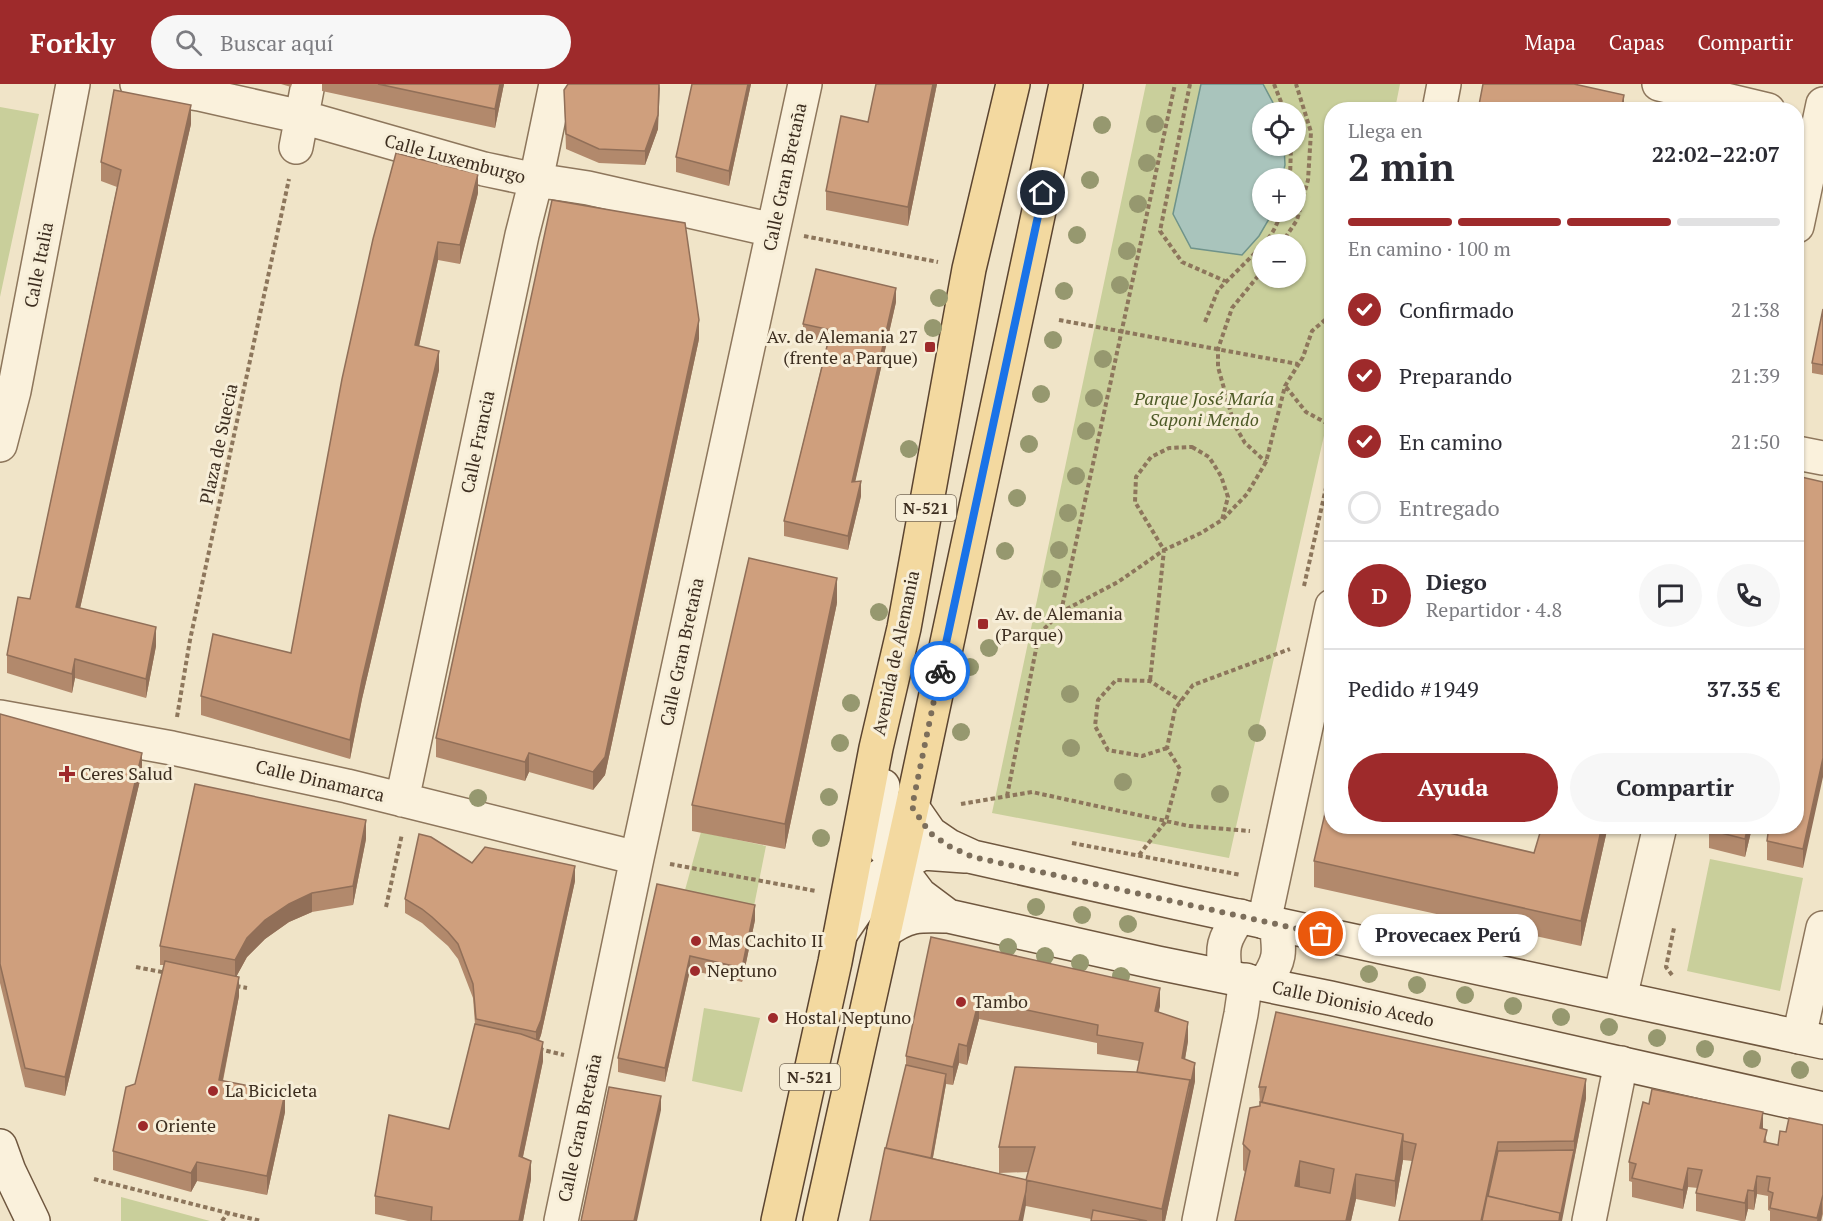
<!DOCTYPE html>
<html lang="es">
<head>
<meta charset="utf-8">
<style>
  :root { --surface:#fff; --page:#f7f7f7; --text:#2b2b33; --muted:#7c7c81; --line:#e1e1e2; --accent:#9e2a2b }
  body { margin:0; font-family:"PT Serif",serif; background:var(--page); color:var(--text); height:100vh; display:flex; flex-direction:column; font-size:22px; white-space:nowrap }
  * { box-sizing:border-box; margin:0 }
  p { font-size:20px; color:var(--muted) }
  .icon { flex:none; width:33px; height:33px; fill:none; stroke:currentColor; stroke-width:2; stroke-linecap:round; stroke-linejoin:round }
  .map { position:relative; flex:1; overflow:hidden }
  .details { position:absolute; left:1324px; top:18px; width:480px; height:732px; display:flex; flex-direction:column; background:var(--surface); border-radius:24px; box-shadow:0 2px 4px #0004 }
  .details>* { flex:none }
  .tools { position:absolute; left:1252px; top:18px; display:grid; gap:12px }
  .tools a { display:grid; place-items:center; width:54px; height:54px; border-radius:50%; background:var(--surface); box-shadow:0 2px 4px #0004; font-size:30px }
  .pin { position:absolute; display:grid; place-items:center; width:51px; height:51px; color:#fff; margin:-26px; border:3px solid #fff; border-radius:50%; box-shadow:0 2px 6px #0007 }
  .courier { position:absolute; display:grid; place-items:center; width:60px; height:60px; margin:-30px; border:4px solid #1a73e8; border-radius:50%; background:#fff; color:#222; box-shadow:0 2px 8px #0007 }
  .bubble { position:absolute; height:42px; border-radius:21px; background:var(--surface); box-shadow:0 2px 4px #0004; font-size:20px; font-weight:700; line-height:42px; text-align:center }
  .head em { font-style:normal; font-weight:700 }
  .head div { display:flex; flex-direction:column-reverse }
  .head { display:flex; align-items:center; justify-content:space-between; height:102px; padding:0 24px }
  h1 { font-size:39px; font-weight:700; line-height:45px }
  .bar { display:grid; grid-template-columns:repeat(4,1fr); gap:9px 6px; align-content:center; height:72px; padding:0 24px }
  .bar i { height:8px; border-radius:4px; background:var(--line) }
  .bar .active { background:var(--accent) }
  .bar p { grid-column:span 4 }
  .line { display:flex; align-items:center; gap:15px; padding:0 24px; border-top:2px solid var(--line) }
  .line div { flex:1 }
  .round { display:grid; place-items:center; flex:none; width:63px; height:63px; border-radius:32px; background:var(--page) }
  ol { padding:0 24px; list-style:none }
  li { display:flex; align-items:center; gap:18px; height:66px }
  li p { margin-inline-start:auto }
  li .icon { padding:6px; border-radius:50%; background:var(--accent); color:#fff; stroke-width:4 }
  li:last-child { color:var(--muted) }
  li i { width:33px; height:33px; border:3px solid var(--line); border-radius:50% }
  .cta { display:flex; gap:12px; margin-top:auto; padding:12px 24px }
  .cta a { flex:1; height:69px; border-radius:36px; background:var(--accent); color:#fff; font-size:24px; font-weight:700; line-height:69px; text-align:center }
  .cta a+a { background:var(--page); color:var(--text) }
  header { display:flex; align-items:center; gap:36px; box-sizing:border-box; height:84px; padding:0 30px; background:var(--accent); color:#fff }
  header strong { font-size:28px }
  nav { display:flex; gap:33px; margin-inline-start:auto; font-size:21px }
  .search { width:420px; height:54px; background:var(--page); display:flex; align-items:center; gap:15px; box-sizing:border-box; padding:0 21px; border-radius:33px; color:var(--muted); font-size:22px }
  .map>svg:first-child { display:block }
</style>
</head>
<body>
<header>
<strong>Forkly</strong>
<div class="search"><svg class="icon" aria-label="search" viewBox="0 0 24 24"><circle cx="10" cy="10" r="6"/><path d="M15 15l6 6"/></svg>Buscar aquí</div>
<nav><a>Mapa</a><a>Capas</a><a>Compartir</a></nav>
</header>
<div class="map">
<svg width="1823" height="1137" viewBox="0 0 1823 1137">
  <rect width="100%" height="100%" fill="#f0e4c8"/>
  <path fill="#c9cf9b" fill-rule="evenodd" d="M1146 0H1400L1395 25 1332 26V316L1229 774 992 729ZM1263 28H1296V62H1263ZM1263 94H1296V128H1263ZM1263 160H1296V194H1263Z
    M0 23 39 30 0 213Z
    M701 748 766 762 754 822 685 806Z
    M1710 775 1803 794 1780 907 1687 887Z
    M704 924 760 934 742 1008 692 997Z
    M121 1113 210 1137H121Z"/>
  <path fill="#a9c4bc" stroke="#6f938a" stroke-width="1.5" d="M1201 0H1263L1278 28H1263V62H1284L1285 81 1282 94H1263V128H1273L1259 152 1242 171 1191 164 1173 130Z"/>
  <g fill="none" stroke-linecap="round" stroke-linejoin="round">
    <g stroke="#8d765c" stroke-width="36">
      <path id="street" d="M137 0 199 10 302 33 484 85 536 96 588 104 773 146
        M1659 0 1768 26
        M1439 26 1444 0
        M296 63 308 0
        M1797 142 1823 20
        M0 361 14 307 73 0
        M1797 369 1823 374
        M0 633 172 664 347 702 637 774
        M402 716 522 151 536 96 556 0
        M1264 838 1332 522
        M1226 892C1221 864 1223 855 1240 832
        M1264 900C1281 876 1280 869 1276 840
        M1620 914 1660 742
        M1799 953 1823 844
        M561 1137 637 774 805 0
        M1199 1137 1241 930 1246 896
        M1589 1137 1621 979"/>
    </g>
    <g stroke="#6f573f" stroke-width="36">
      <path id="secondary" d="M883 702 877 743 883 762 920 811 948 832
        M912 723 930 749 949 762 973 773 1173 818 1823 958
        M884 848C908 830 919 831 948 832L1158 879 1330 914 1823 1025
        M841 849 880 792 923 769 965 772
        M0 1062 9 1087 33 1137"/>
    </g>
    <g stroke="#5b4430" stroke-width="36">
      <path id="primary" d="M778 1137 835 878 876 664 904 544 969 185 1013 0
        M820 1137 912 723 1066 0"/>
    </g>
    <path stroke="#8d765c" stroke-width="4" stroke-dasharray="4.5 3" stroke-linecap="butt" d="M1190 0 1160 147 1182 178 1225 197
      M1274 0 1285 28
      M1290 94 1291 62
      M804 152 938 178
      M1263 160C1272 152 1278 139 1281 128
      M1281 160 1297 136 1308 96 1311 48 1296 0
      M1263 186 1232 224 1218 265V283L1234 340 1245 359 1266 378
      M1059 236 1298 280
      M1205 238 1218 206 1263 161
      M1286 303 1306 328 1332 342
      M1192 363 1209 373 1221 392 1228 413 1222 436 1201 449 1164 466 1135 418 1136 393 1151 373 1169 364Z
      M1223 435 1247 410 1266 378 1285 302 1303 273 1312 247 1332 230
      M1304 502 1332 377
      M1061 528 1175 0
      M177 633 190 556 289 95
      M1167 664 1142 672 1108 666 1095 642 1098 616 1116 596 1150 597 1181 617
      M1007 712 1039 550 1061 528 1118 498 1164 466 1150 597
      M961 720 1032 708 1189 742 1250 747
      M1072 759 1241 791
      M1139 771 1166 737 1180 685 1167 664 1175 625 1193 601 1290 565
      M670 780 816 807
      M386 823 402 750
      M136 883 167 889
      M1672 891 1666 883 1674 844
      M236 902 247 904
      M539 965 564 971
      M94 1095 228 1129
      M222 1137 228 1129 261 1137"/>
    <use href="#street" stroke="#faf1dc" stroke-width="33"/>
    <use href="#secondary" stroke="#faf1dc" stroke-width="33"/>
    <use href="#primary" stroke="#f3d9a0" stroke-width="33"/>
  </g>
  <g fill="#96986f">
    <circle cx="1155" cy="40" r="9"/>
    <circle cx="1102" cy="41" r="9"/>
    <circle cx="1147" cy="79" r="9"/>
    <circle cx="1090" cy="96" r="9"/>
    <circle cx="1138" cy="120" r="9"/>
    <circle cx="1077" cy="151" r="9"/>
    <circle cx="1127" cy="167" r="9"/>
    <circle cx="1120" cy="201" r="9"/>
    <circle cx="1064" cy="207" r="9"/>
    <circle cx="939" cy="214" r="9"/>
    <circle cx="933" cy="244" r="9"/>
    <circle cx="1053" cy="256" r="9"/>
    <circle cx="1103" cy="275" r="9"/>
    <circle cx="1041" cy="310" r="9"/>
    <circle cx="1094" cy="314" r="9"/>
    <circle cx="1086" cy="347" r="9"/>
    <circle cx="1029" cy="360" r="9"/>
    <circle cx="909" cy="365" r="9"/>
    <circle cx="1076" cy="392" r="9"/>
    <circle cx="1017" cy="414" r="9"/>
    <circle cx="1068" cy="429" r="9"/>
    <circle cx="1059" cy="466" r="9"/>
    <circle cx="1005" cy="467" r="9"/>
    <circle cx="1052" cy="495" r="9"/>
    <circle cx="879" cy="528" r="9"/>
    <circle cx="989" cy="564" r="9"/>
    <circle cx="970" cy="583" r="9"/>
    <circle cx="1070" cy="610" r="9"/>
    <circle cx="851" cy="619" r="9"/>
    <circle cx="961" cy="648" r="9"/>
    <circle cx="1257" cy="649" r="9"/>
    <circle cx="840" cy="659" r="9"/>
    <circle cx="1071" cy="664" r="9"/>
    <circle cx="1123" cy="698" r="9"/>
    <circle cx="1220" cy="710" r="9"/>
    <circle cx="829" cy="713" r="9"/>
    <circle cx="478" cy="714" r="9"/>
    <circle cx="821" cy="754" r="9"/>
    <circle cx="1036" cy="823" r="9"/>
    <circle cx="1082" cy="831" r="9"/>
    <circle cx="1128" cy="840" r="9"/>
    <circle cx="1008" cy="863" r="9"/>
    <circle cx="1045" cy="872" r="9"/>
    <circle cx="1080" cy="879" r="9"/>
    <circle cx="1369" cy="890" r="9"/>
    <circle cx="1121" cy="892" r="9"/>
    <circle cx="1417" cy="901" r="9"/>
    <circle cx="1465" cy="911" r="9"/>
    <circle cx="1513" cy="922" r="9"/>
    <circle cx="1561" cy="933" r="9"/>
    <circle cx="1609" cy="943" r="9"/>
    <circle cx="1657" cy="954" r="9"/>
    <circle cx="1705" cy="965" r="9"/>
    <circle cx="1752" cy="975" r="9"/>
    <circle cx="1800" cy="986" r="9"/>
  </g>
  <path fill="#b2896c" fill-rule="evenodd" d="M281 0H292L291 3Z
    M322 0H504L495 44 322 7Z
    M692 0H751L729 102 676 88V73Z
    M876 0H937L908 142 826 126V107L868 38Z
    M564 6 658 45 645 81 599 79 566 65Z
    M191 40 80 524 156 562 146 614 75 594 72 609 7 589V571L30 515 117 103 101 97V78Z
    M478 109 460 180 438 176 419 262 439 286 362 615 350 675 201 631V612L291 569 373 155Z
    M896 218 855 397 861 412 848 466 784 452V437L827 260 803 254V240Z
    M1823 225V291L1812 289V279Z
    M699 255 605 691 593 706 529 688 525 697 436 673V654Z
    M1823 398 1803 784 1767 776V757L1768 750 1751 748 1745 773 1709 764V742H1797Z
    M837 519 785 765 692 747V721Z
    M0 630 142 688 65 1012 25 1003 0 899Z
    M1332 742 1534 769 1542 742H1608L1581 862 1314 803V777Z
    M366 755 353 821 312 828 289 838 265 855 247 873 236 893 239 912 223 997 285 1028 267 1111 197 1097 191 1108 113 1086V1067L135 1000 164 881H160V862Z
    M472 779 575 797 541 951 539 957 543 977 523 1073 531 1095 523 1137H408L375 1130V1112L449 1045 475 940 473 914 458 875 448 862 432 848 422 839 405 829V815Z
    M657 800 755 836 742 898 690 886 665 998 618 988V974Z
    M931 853 1160 922 1158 928 1188 957 1185 975 1195 997 1165 1137H1091V1135L1026 1122 886 1064 906 981V972ZM979 935 1097 959V970L1139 977 1137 988 999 1063V1089L1029 1088 1027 1096 933 1074 946 1000 953 1001 959 979 967 981Z
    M1259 1003 1586 1014 1574 1076 1412 1077 1403 1076 1395 1123 1356 1115 1351 1137H1235L1245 1088 1243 1086V1060L1260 1022Z
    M1649 1020 1763 1045 1767 1059 1778 1061 1786 1048 1823 1041V1130L1821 1137H1770V1127L1768 1126V1112L1757 1110 1754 1126 1748 1125 1745 1137H1741L1696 1127V1109L1698 1104 1688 1103 1683 1125 1632 1113V1098L1629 1097V1078Z"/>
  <path fill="#916f58" d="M500 0H504L495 44V25Z
    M660 0 658 45 645 81V67Z
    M748 0H751L729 102V87Z
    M933 0H937L908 142V123Z
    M1624 11V26H1621Z
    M191 21V40L76 542V523Z
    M478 90V109L460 180V161Z
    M438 158V176L415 280V261Z
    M896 204V218L852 412V398Z
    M699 236V255L605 691 593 706V688Z
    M439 267V286L362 615 350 675V656L362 596Z
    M861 397V412L848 466V452Z
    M837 494V519L785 765V740Z
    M156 543V562L146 614V595Z
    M75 575V594L72 609V590Z
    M142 669V688L65 1012V993Z
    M529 669V688L525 697V678Z
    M1823 674V693L1803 784V765Z
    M366 736V755L353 821V802Z
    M1602 742H1608L1581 862V837Z
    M1748 742H1751V748L1745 773V755Z
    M575 782V797L541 951 536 963V948Z
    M312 809V828L289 838 265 855 247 873 235 895V876L247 854 265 836 289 820Z
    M755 821V836L742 898V884Z
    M690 872V886L665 998V984Z
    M239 893V912L219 1015V996Z
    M1160 904V922L1155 945V927Z
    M979 916V935L967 981V962Z
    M1188 938V957L1182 993V974Z
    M543 958V977L519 1091V1072Z
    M959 960V979L953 1001V983Z
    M1195 979V997L1190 1022 1165 1137H1162V1125Z
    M946 990V1000L930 1089V1078Z
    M1586 995V1014L1574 1076 1562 1137H1559L1574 1066V1057Z
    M285 1009V1028L267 1111V1092Z
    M661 1012V1026L637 1137H634Z
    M1763 1028V1047L1760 1044Z
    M1403 1050V1076L1395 1123V1097Z
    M1498 1058V1077L1481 1137Z
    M531 1077V1095L523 1137H519Z
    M1300 1077V1102H1295Z
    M197 1078V1097L191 1108V1089Z
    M1688 1084V1103L1683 1125V1106Z
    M1356 1090V1115L1351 1137H1346Z
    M1757 1092V1110L1754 1126V1107Z
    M1748 1106V1125L1745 1137V1119Z
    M1026 1107V1121L1023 1137H1019Z
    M1822 1111V1130L1821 1137H1817Z"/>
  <path fill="#cf9f7d" stroke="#916f58" stroke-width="1.5" fill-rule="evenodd" d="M378 0H500L495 25Z
    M568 0H659L658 31 645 67 599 65 566 50 564 6Z
    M692 0H748L729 87 676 73Z
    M876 0H933L908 123 826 107 841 32 868 38Z
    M1483 0H1574L1624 11 1621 26H1478Z
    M114 6 191 21 76 523 156 543 146 595 75 575 72 590 7 571 18 513 30 515 121 86 101 78Z
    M396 69 478 90 460 161 438 158 415 261 439 267 362 596 350 656 201 612 213 550 291 569 342 295 373 155Z
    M552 116 685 139 699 236 605 673 593 688 529 669 525 678 436 654Z
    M816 185 896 204 852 398 861 397 848 452 784 437 831 246 803 240Z
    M1823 225V281L1812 279Z
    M1797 392 1823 398V674L1803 765 1767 757 1769 742H1797Z
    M749 474 837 494 785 740 692 721Z
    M0 630 142 669 65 993 25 984 0 880Z
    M1332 699V742H1420L1534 769 1542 742H1602L1581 837 1314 777Z
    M195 700 366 736 353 802 312 809 289 820 265 836 247 854 235 876 160 862Z
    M1709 742H1748L1745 755 1709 746Z
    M419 750 431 753 472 779 485 763 575 782 541 936 536 948 476 935 473 900 458 860 448 848 432 833 422 825 405 815Z
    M657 800 755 821 742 884 690 872 665 984 618 974Z
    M931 853 1160 904 1155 927 1188 938 1182 974 1195 979 1190 1003V996L1137 988 1143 959 1097 951 1098 941 979 916 967 962 959 960 953 983 906 972Z
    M165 877 239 893 219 996 285 1009 267 1092 197 1078 191 1089 113 1067 126 1003 135 1000Z
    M1276 928 1586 995 1574 1057 1498 1058 1481 1137H1399L1416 1060 1403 1057V1050L1262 1018 1266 1003H1259Z
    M475 940 521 950 543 958 519 1072 531 1077 519 1137H431L432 1123 375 1112 389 1031 449 1045Z
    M906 981 946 990 931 1074 886 1064Z
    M1015 983 1135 988 1190 996 1162 1125 1026 1096 1035 1063H999Z
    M609 1003 661 1012 634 1137H581Z
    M1652 1005 1763 1028 1760 1044 1767 1046 1764 1058 1778 1061 1780 1047 1786 1048 1789 1034 1823 1041V1111L1817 1134 1770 1124 1773 1109 1768 1107 1770 1094 1757 1092 1754 1107 1748 1106 1745 1119 1696 1109 1702 1086 1688 1084 1683 1106 1632 1094 1636 1080 1629 1078 1643 1018 1649 1020Z
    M1260 1018 1403 1050 1395 1097 1356 1090 1346 1137H1235L1250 1067 1243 1060 1250 1024 1260 1022ZM1300 1077 1334 1085 1330 1109 1295 1102Z
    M885 1064 1027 1096 1026 1107 1019 1137H870Z
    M1574 1066 1560 1133V1129L1488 1112 1498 1067Z
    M1487 1112 1560 1129 1559 1137H1482Z
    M1093 1126 1147 1137H1091Z"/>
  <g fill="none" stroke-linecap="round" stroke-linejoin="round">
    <path stroke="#7c6e5b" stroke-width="6" stroke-dasharray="0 10.8" d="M940 587 912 723 930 749 949 762 973 773 1321 850"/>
    <path stroke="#1a73e8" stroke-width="8" d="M940 587 1043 109"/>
  </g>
  <g fill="#9e2a2b" stroke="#f7eed8" stroke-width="2">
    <rect x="924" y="257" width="12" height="12" rx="3"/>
    <rect x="977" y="534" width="12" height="12" rx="3"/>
    <path d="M64 681h6v6h6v6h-6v6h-6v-6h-6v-6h6z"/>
    <circle cx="696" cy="857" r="6"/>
    <circle cx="695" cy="887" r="6"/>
    <circle cx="961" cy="918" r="6"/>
    <circle cx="773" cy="934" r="6"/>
    <circle cx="213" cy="1007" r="6"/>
    <circle cx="143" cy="1042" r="6"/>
  </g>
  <g text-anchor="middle" stroke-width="6" stroke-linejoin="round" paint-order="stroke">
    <g fill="#f7eed8" stroke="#756857" stroke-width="1.5">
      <rect x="896" y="411" width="60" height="26" rx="4.5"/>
      <rect x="780" y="980" width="60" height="26" rx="4.5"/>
    </g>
    <g font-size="16" font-weight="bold" fill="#3d2e20">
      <text x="926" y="430">N-521</text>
      <text x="810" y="999">N-521</text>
    </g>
    <g font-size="18" fill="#3d2e20" stroke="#f7eed8">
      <text transform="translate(455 75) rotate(15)" y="6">Calle Luxemburgo</text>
      <text transform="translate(785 93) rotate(-78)" y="6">Calle Gran Bretaña</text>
      <text transform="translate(39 181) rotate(-79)" y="6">Calle Italia</text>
      <text transform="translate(478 358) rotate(-78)" y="6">Calle Francia</text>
      <text transform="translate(219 360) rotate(-78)" y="6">Plaza de Suecia</text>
      <text transform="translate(682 568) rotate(-78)" y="6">Calle Gran Bretaña</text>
      <text transform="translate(896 569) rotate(-78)" y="6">Avenida de Alemania</text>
      <text transform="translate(320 697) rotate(13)" y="6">Calle Dinamarca</text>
      <text transform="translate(1353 920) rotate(12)" y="6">Calle Dionisio Acedo</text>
      <text transform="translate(580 1044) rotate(-78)" y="6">Calle Gran Bretaña</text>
    </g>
    <g font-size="18" fill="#3d2e20" stroke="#f7eed8" text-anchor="start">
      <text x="918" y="259" text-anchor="end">Av. de Alemania 27<tspan x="918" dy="21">(frente a Parque)</tspan></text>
      <text x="995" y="536">Av. de Alemania<tspan x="995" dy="21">(Parque)</tspan></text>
      <text x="80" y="696">Ceres Salud</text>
      <text x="708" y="863">Mas Cachito II</text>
      <text x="707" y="893">Neptuno</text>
      <text x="973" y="924">Tambo</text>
      <text x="785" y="940">Hostal Neptuno</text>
      <text x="225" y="1013">La Bicicleta</text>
      <text x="155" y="1048">Oriente</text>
    </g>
    <g font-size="18" font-style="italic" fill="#4d5a26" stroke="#f7eed8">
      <text x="1204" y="321">Parque José María<tspan x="1204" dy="21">Saponi Mendo</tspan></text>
    </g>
  </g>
</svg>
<div class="tools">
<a><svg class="icon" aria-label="locate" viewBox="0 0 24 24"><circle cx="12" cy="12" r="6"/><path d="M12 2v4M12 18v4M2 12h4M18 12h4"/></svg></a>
<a>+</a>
<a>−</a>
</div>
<div class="pin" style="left:1321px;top:850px;background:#ea580c"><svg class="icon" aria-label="bag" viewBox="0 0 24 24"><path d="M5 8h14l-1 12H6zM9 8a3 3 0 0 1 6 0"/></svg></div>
<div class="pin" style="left:1043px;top:109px;background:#1f2937"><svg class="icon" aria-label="home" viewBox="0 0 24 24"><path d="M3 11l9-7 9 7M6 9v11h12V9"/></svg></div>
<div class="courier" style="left:940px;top:587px"><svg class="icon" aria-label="bike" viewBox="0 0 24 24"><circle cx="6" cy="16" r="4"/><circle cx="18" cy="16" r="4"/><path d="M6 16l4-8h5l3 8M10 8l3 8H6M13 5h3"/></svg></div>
<div class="bubble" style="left:1358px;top:830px;width:180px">Provecaex Perú</div>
<section class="details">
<div class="head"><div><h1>2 min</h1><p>Llega en</p></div><em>22:02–22:07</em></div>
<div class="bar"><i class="active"></i><i class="active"></i><i class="active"></i><i></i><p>En camino · 100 m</p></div>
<ol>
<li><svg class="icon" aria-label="check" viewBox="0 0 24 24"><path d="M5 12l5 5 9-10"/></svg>Confirmado<p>21:38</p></li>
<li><svg class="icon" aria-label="check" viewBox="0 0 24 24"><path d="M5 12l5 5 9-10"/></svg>Preparando<p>21:39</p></li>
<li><svg class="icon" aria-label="check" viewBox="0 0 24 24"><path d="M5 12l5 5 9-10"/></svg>En camino<p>21:50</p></li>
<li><i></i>Entregado</li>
</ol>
<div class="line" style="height:108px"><b class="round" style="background:var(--accent);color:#fff">D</b><div><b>Diego</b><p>Repartidor · 4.8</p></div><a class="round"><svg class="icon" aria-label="chat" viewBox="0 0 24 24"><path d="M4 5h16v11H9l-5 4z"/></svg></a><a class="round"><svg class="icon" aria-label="phone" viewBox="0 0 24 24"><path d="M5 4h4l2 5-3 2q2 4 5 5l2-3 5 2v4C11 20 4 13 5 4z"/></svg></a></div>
<div class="line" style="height:78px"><div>Pedido #1949</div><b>37.35 €</b></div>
<div class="cta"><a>Ayuda</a><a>Compartir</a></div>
</section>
</div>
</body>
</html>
